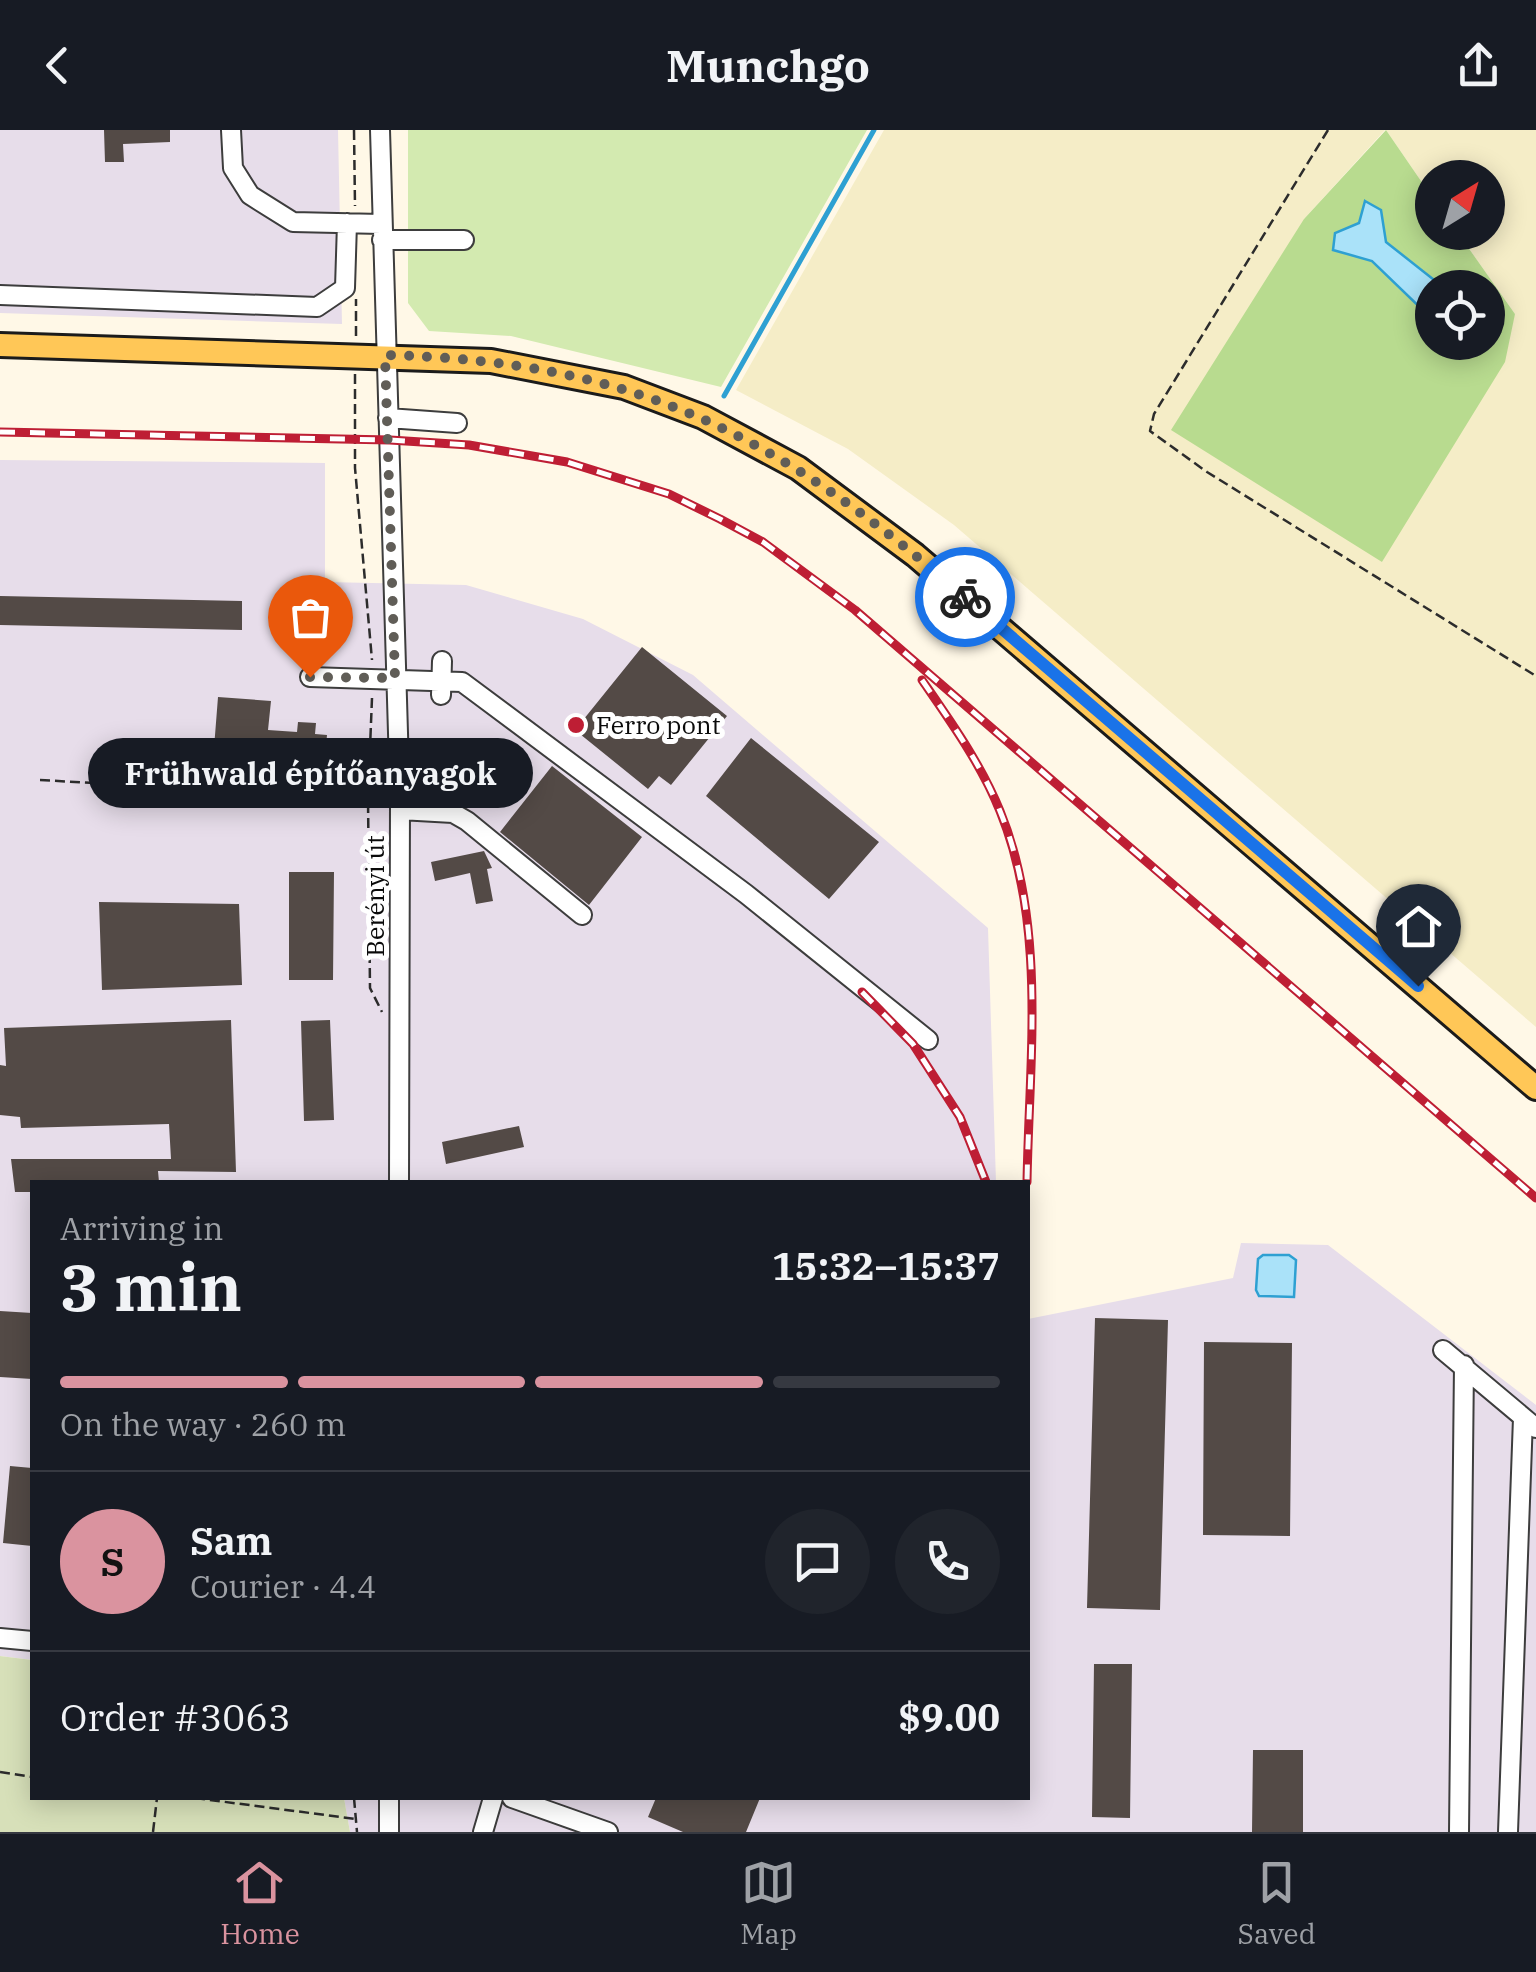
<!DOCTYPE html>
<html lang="en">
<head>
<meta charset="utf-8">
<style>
  :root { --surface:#171b24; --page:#20242c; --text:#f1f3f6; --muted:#9ea1a6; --line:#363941; --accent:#da939f }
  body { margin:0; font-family:"IBM Plex Serif",serif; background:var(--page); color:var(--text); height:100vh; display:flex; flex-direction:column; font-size:38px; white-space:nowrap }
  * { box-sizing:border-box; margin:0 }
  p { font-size:32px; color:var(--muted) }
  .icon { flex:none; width:55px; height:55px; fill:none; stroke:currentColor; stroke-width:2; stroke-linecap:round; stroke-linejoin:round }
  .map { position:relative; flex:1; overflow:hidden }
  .side { position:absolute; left:30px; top:1050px; width:1000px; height:620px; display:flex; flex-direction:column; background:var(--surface); border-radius:0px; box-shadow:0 5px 25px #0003 }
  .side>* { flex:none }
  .needle { width:65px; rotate:37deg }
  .buttons { position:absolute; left:1415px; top:30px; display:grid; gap:20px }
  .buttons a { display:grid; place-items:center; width:90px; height:90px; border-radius:50%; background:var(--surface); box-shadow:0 5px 25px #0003; font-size:50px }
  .pin { position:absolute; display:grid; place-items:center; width:85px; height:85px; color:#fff; margin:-102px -42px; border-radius:50% 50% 50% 0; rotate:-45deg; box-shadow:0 0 10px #0007 }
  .pin .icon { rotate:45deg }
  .courier { position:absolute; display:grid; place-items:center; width:100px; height:100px; margin:-50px; border:8px solid #1a73e8; border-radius:50%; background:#fff; color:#222; box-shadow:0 2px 12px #0007 }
  .bubble { position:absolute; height:70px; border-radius:35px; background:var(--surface); box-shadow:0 5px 25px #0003; font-size:32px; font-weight:700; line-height:70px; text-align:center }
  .headline em { font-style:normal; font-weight:700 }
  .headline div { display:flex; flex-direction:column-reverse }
  .headline { display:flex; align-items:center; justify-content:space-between; height:170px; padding:0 30px }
  h1 { font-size:65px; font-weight:700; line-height:75px }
  .bar { display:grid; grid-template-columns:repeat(4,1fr); gap:15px 10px; align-content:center; height:120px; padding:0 30px }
  .bar i { height:12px; border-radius:8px; background:var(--line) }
  .bar .on { background:var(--accent) }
  .bar p { grid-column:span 4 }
  .line { display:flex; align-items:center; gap:25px; padding:0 30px; border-top:2px solid var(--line) }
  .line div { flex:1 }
  .round { display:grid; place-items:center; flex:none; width:105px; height:105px; border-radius:52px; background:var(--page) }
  header { display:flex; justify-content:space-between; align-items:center; height:130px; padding:0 30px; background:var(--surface); font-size:45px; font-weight:700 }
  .tab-bar { display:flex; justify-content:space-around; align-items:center; height:140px; border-top:2px solid var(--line); background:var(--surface); font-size:28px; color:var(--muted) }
  .tab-bar a { display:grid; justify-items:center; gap:5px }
  .tab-bar .on { color:var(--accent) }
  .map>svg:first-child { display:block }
</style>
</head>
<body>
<header><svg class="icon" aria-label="back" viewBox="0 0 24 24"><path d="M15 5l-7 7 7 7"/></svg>Munchgo<svg class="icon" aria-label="share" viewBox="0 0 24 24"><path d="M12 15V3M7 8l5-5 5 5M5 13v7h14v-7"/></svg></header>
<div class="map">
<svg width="1536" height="1702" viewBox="0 0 1536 1702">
  <rect width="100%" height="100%" fill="#fff8e7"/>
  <path fill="#e7ddea" d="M0 0H338L342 194 0 183Z
    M0 330 325 333V452L466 455 583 489 693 545 988 798 996 1052H32V1530L0 1526Z
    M1241 1113 1328 1115 1536 1275V1702H350L344 1668H1028V1189L1233 1148Z"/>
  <path fill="#f5edc7" d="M884 0H1385L1304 89 1382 432 1515 184 1458 103 1488 102V48H1432V67L1386 0H1536V897L954 395 848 319 736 260Z"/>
  <path fill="#d3eab0" d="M408 0H867L721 257 511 206 429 201 408 173Z"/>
  <path fill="#b8db8f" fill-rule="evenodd" d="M1386 0 1432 67V102L1458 103 1515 184 1505 232 1382 432 1171 300 1304 89ZM1432 158H1488V212H1432Z"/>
  <path fill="#d7e0b9" d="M0 1526 32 1530V1668H344L350 1702H0Z"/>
  <path fill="#aae2f9" stroke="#2ea0d2" stroke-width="2.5" d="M1365 71 1381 80 1386 112 1443 157 1432 158V189L1372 131 1333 120 1335 103 1359 93Z
    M1263 1125H1289L1296 1130 1294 1167 1259 1166 1256 1160 1258 1129Z"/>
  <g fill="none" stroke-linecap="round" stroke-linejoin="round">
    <path stroke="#2ea0d2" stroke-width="5" d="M724 266 874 0"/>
  </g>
  <path fill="#534a46" d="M104 0H170V12L123 14 124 32H105Z
    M0 466 242 471V500L0 495Z
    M642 517 727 586 671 655 659 646 648 659 575 600Z
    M218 567 271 571 268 600 297 602 298 592 316 593 315 604 327 605 325 627 214 618Z
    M751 608 879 712 829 769 706 666Z
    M552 636 642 707 589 775 500 702Z
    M484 721 492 738 487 739 493 771 476 774 470 743 435 751 431 732Z
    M289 742H334L333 850H289Z
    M99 772 239 774 242 855 102 860Z
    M231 890 236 1042 158 1041 159 1052H32V1062H15L11 1029H171L169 994 21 998 20 987 0 985V935L6 936 4 898Z
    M330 890 334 990 304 991 301 891Z
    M519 996 524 1017 446 1034 442 1012Z
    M0 1181 32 1183V1249L0 1247Z
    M1095 1188 1168 1190 1160 1480 1087 1478Z
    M1204 1212 1292 1213 1290 1406 1203 1405Z
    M10 1336 32 1338V1416L3 1413Z
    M1094 1534H1132L1130 1688 1092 1687Z
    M1253 1620H1303V1702H1252Z
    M656 1668H760L746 1702H683L648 1687Z"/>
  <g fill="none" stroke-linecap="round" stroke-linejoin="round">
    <g stroke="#3d3d3d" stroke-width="22">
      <path id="minor" d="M231 0 233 38 250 65 293 92 381 94
        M380 0 400 670 399 1052
        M382 110H464
        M0 165 317 177 345 158 347 93
        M388 288 457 293
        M310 547 462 552 746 764 928 910
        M441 565 442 531
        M400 680 453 683 467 691 582 785
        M1443 1220 1536 1298
        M0 1508 32 1511
        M512 1668 608 1702
        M389 1702V1668
        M483 1702 493 1668
        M1459 1702 1464 1235
        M1508 1702 1523 1288"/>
    </g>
    <g stroke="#1b1b1b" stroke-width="28">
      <path id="major" d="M0 215 491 231 624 257 703 287 798 338 915 425 1536 958"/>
    </g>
    <path stroke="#2c2c2c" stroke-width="2.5" stroke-dasharray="10 5" stroke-linecap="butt" d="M354 0 355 76
      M1328 0 1154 284 1150 301 1207 342 1536 546
      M356 206V169
      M355 244V338L372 530
      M372 568 368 668 370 858 382 882
      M40 650 383 669
      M0 1642 32 1647
      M195 1668 356 1689
      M354 1668 357 1702
      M153 1702 157 1668"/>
    <use href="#minor" stroke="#fff" stroke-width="18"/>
    <use href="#major" stroke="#ffc757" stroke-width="22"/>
    <g stroke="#be1e34" stroke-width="9">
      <path id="rail" d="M0 302 390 310 469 315 567 332 669 364 720 389 763 412 855 480 1536 1068
        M922 550C951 592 981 634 1000 681 1047 796 1029 931 1027 1052
        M862 862 913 914 960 987 986 1052"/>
    </g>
    <use href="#rail" stroke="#fff" stroke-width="5" stroke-dasharray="15" stroke-linecap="butt"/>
  </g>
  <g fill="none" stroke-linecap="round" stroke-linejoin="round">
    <path stroke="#605d57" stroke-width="10" stroke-dasharray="0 18" d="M310 547 395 548 385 225C637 231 777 305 965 467"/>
    <path stroke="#1a73e8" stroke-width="12" d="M965 467 1418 856"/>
  </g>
  <circle fill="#be1e34" stroke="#fff" stroke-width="4" cx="576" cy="595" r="10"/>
  <g text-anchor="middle" stroke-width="10" stroke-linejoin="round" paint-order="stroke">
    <g font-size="25" fill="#0a0a0a" stroke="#fff" text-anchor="start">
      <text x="596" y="604">Ferro pont</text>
    </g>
    <g font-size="25" fill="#0a0a0a" stroke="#fff">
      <text transform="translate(375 766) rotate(-90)" y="9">Berényi út</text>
    </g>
  </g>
</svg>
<div class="buttons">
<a><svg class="needle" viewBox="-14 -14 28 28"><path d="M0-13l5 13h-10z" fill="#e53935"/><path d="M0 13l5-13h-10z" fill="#9ea1a6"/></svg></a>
<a><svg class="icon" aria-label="locate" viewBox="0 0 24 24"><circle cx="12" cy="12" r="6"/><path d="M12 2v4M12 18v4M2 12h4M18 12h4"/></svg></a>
</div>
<div class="pin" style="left:310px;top:547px;background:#ea580c"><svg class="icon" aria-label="bag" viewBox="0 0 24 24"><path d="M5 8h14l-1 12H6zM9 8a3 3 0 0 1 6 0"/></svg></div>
<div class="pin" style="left:1418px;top:856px;background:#1f2937"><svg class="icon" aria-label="home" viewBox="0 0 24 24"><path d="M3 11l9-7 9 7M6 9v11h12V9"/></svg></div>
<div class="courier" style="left:965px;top:467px"><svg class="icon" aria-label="bike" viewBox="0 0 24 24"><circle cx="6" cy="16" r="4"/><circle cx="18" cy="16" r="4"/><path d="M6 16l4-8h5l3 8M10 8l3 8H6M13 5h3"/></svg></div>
<div class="bubble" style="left:88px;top:608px;width:445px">Frühwald építőanyagok</div>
<section class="side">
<div class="headline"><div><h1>3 min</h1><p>Arriving in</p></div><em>15:32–15:37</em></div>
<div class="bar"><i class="on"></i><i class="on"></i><i class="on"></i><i></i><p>On the way · 260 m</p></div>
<div class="line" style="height:180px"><b class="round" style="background:var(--accent);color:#111">S</b><div><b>Sam</b><p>Courier · 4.4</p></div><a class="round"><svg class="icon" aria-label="chat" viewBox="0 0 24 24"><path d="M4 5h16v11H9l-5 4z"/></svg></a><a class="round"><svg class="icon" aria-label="phone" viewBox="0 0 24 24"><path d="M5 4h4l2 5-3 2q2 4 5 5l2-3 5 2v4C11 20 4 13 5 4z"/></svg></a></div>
<div class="line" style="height:130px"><div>Order #3063</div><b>$9.00</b></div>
</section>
</div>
<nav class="tab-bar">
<a class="on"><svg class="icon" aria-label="home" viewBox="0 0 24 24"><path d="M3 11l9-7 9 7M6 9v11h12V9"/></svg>Home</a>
<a><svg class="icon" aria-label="map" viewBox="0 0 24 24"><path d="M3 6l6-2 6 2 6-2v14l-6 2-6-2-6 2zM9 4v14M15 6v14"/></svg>Map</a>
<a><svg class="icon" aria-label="saved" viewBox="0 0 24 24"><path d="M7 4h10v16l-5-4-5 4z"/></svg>Saved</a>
</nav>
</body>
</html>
